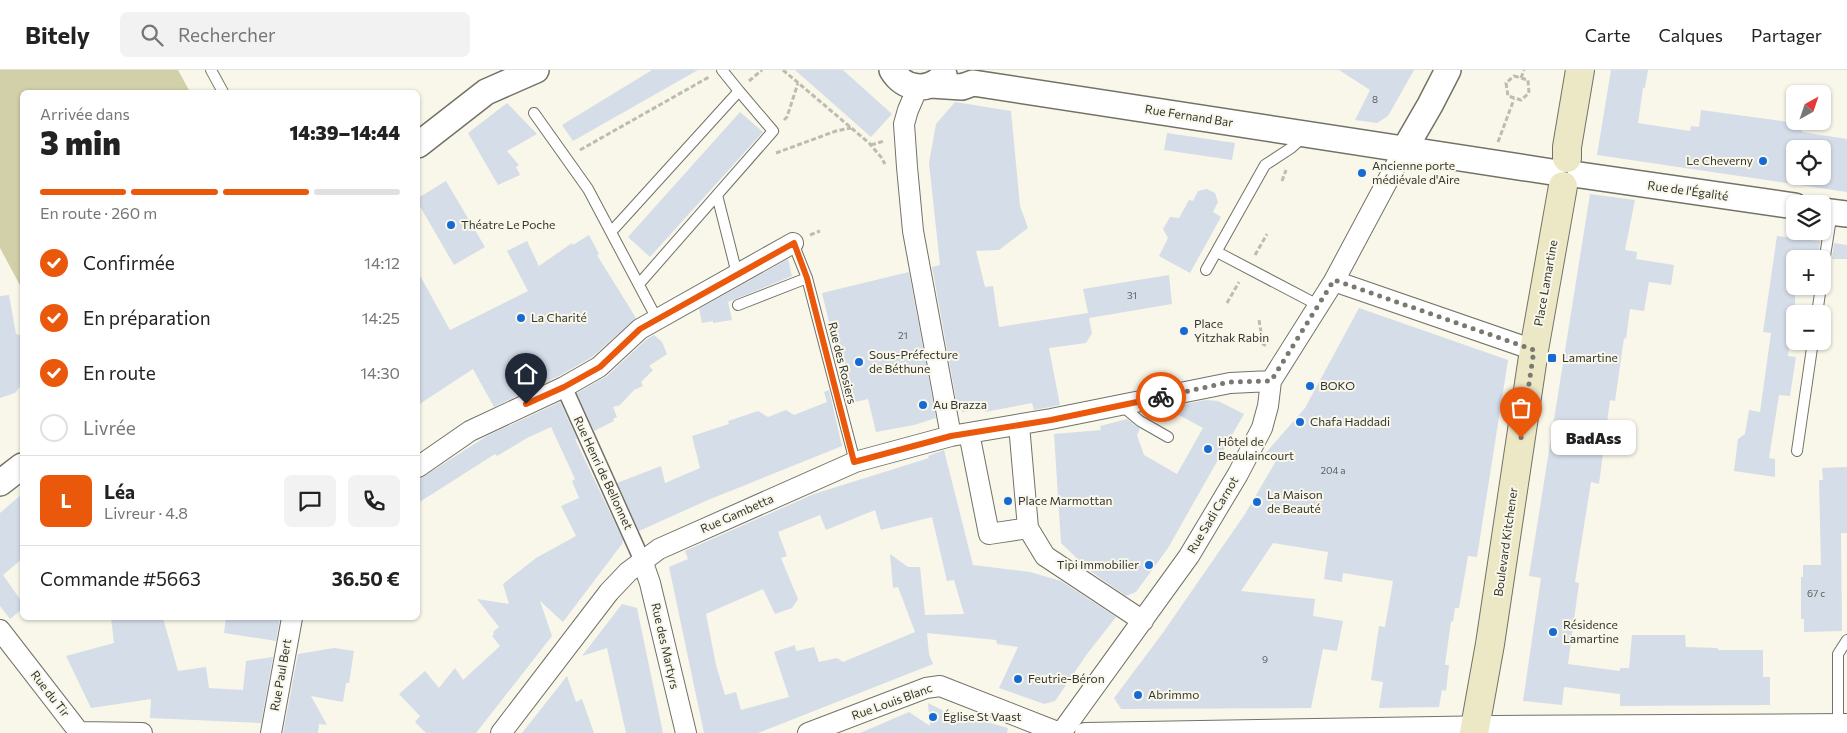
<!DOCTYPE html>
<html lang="fr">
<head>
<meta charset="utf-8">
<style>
  :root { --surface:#fff; --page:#f2f2f2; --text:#222; --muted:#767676; --line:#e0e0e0; --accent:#ea580c }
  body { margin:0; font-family:Commissioner,sans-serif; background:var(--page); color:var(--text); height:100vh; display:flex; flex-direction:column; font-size:19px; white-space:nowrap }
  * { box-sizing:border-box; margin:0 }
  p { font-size:16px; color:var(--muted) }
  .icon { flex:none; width:28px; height:28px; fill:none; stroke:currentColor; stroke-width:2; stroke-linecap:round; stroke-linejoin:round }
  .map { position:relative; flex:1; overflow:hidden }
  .details { position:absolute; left:20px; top:20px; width:400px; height:530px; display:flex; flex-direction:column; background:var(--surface); border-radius:8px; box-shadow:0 1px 4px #0004 }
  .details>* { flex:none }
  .needle { width:32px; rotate:40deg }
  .controls { position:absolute; left:1786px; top:15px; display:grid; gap:10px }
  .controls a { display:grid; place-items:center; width:45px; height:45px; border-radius:8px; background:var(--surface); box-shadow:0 1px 4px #0004; font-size:25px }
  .pin { position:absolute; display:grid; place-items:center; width:42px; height:42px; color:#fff; margin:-51px -21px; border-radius:50% 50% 50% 0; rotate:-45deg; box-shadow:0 0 5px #0007 }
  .pin .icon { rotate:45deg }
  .courier { position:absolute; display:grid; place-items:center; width:50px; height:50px; margin:-25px; border:4px solid #ea580c; border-radius:50%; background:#fff; color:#222; box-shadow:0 1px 6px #0007 }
  .bubble { position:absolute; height:35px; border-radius:8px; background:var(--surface); box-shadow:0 1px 4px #0004; font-size:16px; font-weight:800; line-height:35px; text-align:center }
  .head em { font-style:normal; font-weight:800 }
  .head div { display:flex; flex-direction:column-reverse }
  .head { display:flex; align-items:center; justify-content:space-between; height:85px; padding:0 20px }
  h1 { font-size:32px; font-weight:800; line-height:38px }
  .bar { display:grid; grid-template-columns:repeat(4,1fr); gap:8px 5px; align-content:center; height:60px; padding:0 20px }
  .bar i { height:6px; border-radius:4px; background:var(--line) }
  .bar .on { background:var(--accent) }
  .bar p { grid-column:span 4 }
  .line { display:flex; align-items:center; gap:12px; padding:0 20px; border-top:1px solid var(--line) }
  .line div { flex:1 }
  .round { display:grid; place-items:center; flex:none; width:52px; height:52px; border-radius:8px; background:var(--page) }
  ol { padding:0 20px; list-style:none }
  li { display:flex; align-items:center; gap:15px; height:55px }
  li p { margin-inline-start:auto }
  li .icon { padding:5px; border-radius:50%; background:var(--accent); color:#fff; stroke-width:4 }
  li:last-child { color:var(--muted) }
  li i { width:28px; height:28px; border:2px solid var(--line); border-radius:50% }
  header { display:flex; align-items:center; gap:30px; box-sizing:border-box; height:70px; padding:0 25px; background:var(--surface); border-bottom:1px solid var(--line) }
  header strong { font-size:24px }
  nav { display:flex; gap:28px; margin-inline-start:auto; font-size:18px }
  .search { width:350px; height:45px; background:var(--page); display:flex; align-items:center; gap:12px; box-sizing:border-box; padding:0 18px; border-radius:8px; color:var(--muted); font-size:19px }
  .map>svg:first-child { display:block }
</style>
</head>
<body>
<header>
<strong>Bitely</strong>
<div class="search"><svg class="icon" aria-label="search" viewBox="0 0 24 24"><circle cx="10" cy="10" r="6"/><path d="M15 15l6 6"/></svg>Rechercher</div>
<nav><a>Carte</a><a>Calques</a><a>Partager</a></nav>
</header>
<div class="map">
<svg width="1847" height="663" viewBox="0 0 1847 663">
  <rect width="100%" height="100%" fill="#f8f7e9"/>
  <path fill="#d2d0a8" d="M0 0H178L190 22H22V219L0 178Z"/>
  <path fill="#d5dde9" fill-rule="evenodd" d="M652 0H698L573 71 562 55Z
    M795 0H843L892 44 871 67Z
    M1339 0H1414L1388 46 1377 53 1355 50 1370 20Z
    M1611 0H1648L1645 18H1643L1638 53 1690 61 1691 56 1699 57 1701 40 1803 54 1802 62 1847 69V122L1597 85ZM1795 79H1822V106H1795Z
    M955 32 1011 41 1020 136 1028 158 999 180 976 181 985 217 993 216 999 257 1088 243 1083 219 1169 205 1172 234 1089 248 1092 263 1086 273 1049 278 1060 335 1034 340 1032 333 985 342V338L962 342 961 338 958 340 932 197 940 195 929 93 936 54Z
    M507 33 537 64 507 81 519 95 516 97 520 105 498 115 468 63Z
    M740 42 763 62 650 187 628 167Z
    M1167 63 1235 73 1232 90 1164 80Z
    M446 111 485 177 454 195 418 133V128Z
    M1207 119 1215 123 1218 132 1213 142 1221 147 1190 203 1159 186 1168 168 1163 159 1170 147 1179 148 1189 130 1193 131 1198 121Z
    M1590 124 1635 130 1625 180 1637 182 1636 189 1674 195 1671 215 1649 212 1644 241 1630 239 1626 269 1624 268 1615 331 1610 330 1599 414 1591 412 1575 512 1579 513 1568 594 1620 601V598H1629L1632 565H1685L1686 577 1718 578V580H1763V607H1770V635L1620 636V624L1564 617 1562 635 1523 631 1541 508 1529 506Z
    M589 165 599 184 597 185 636 248 592 287 559 306 494 337 473 299 418 335V202L450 260 528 221 507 181 527 171 539 196 572 173 573 175Z
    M1777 166 1820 171 1818 189H1795V233L1788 286 1796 287 1790 326 1779 325 1769 388 1775 389V407L1734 401 1738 369 1745 364 1749 340 1760 342 1771 263 1763 262Z
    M1834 173 1847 175V189H1832Z
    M788 189 792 206 728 232 732 250 713 253V251L702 253 699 239Z
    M909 202 936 348 914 355 876 362 868 329 847 334 842 316 848 314 834 251 829 252 822 223Z
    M9 225 16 264 22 266V314L15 323 0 328V226Z
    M1359 238 1508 290 1477 487 1468 486 1459 538H1455L1453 552 1451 551 1445 595H1449L1446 621 1442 620 1439 637 1379 638 1383 612 1371 610 1379 556 1385 557 1393 511 1343 503 1342 512 1324 509 1328 482 1273 473 1241 521 1315 529 1313 546 1343 551 1337 581 1323 579 1311 638 1121 639 1114 628 1162 564 1245 444 1276 391 1264 385 1305 338Z
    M654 265 662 272 667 284 649 296 653 300 641 312 643 316 634 320 620 335 613 337 617 347 613 349 614 351 594 361 577 323 607 306 647 269Z
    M829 320 842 376 708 430 639 461 617 413 661 396 665 413 700 398 692 366 729 354 728 351 758 341 768 347 786 340 794 345 827 332 824 322Z
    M1206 330 1218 331 1244 344 1168 478 1136 522 1126 526 1090 501 1061 473 1054 364 1101 360 1100 356 1127 349 1140 359 1137 365 1144 385 1177 404 1203 358 1166 338Z
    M560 332 577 369H575L623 470 622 474 563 552 540 531 552 566 476 663H426L415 652 420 646 399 624 425 601 439 618 455 598 463 610 500 576 492 566 494 564 493 562 499 557 477 529 509 534 503 514 536 488 576 466 561 436 579 428 572 411 575 409 551 357 527 368 497 386 495 384 418 433V410L487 366Z
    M944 380 973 495 1030 502 1061 511 1116 547 1087 584 1055 631 1044 634 999 618 1018 577 997 574 996 570 927 563 929 584 933 594 758 663H704L669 497 688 489 685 481 814 424 929 388 928 386ZM875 440 881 460 932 447 947 511 954 510 964 544 925 545 920 497H908L890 484 893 518 898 517 915 562 843 592 837 588 819 592 814 577 796 581 795 575 774 582 789 627 741 640 736 622 725 625 716 595 706 544 763 519 775 544 792 538 798 529 781 488 787 486 778 462 820 445 826 460Z
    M1847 397V463H1841L1842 561 1804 562V549H1801V507H1803V495H1821L1819 410H1823L1822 398Z
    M22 424V489L3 505 22 532V539L10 549 0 536V443Z
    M622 534 637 538 663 663H626L607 578 582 586Z
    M111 548H163L178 601 206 597 209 618 243 620 246 591 273 587 261 653 150 648 151 629 91 638 66 586 114 573Z
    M226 548H280L276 571 224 563Z
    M334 578 354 581 349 613H346L343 632 311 626 327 655 319 654 318 663H283L298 584Z
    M567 606 576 632 582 629 594 663H522Z
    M928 633 946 642 949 641 1008 658 1007 663H860L909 642 930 656Z"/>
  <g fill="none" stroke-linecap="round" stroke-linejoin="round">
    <g stroke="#727266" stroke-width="12">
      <path id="service" d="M211 0 223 22
        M722 0 739 21
        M534 43 588 119 657 249
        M717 125 737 204
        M611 162 739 21 773 61 639 214
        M793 173 807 208 855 392
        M1217 182 1318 235
        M1206 200 1265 95 1291 78 1304 66
        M1822 205 1832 142
        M738 235 807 208
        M1817 244 1821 216
        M1122 336 1140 351 1168 367
        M1797 381 1813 271
        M1838 654V584L1847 570"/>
    </g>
    <g stroke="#727266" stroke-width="18">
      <path id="pedestrian" d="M564 317 642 490"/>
    </g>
    <g stroke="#727266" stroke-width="22">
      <path id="minor" d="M918 17 908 40 904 54 907 97 913 161 951 366
        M1334 211 1534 280
        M969 363 989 464 1028 458 1019 355
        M418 397 470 361 564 317 599 297 640 259 793 173
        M1028 458 1045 486 1143 551
        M642 490 650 513 686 663
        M0 560 79 662
        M79 662 142 663
        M271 663 292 548
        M501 663 609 522 628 502 659 479 855 392 951 366 1051 349 1230 313 1271 311
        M808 663 926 618 940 616 1060 663
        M1061 663 1189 486 1238 404 1262 358 1268 336 1271 311 1334 211 1404 80
        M1085 663 1496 656 1847 654"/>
    </g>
    <g stroke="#727266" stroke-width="28">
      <path id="tertiary" d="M892 0C904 20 929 23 944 5
        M931 15 962 17 973 13 1552 102
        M418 75 486 22 536 0
        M1404 80 1430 35 1448 0
        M1580 105 1795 136
        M1822 141 1847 144
        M0 413 22 396"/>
    </g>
    <g stroke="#727266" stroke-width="30">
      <path id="secondary" d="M1567 88V77L1580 0
        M1474 663 1490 574 1534 280 1563 116"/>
    </g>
    <path stroke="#bcbcb0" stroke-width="3" stroke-dasharray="5 2.5" stroke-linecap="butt" d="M783 0 869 73 881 87 885 94
      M1514 6 1528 10 1529 23 1521 30 1508 26 1506 13Z
      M1521 8 1524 0
      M749 11 762 0
      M784 50 787 47 798 13
      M1498 72 1514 29
      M871 75 884 71
      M580 80 709 7
      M776 83 836 61 851 58
      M1282 111 1286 100
      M810 165 820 161
      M1255 185 1267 164
      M1227 233 1239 212
      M1259 250 1263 274 1268 277"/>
    <use href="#service" stroke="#fff" stroke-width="10"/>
    <use href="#pedestrian" stroke="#fff" stroke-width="15"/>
    <use href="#minor" stroke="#fff" stroke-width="20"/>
    <use href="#tertiary" stroke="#fff" stroke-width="25"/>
    <use href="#secondary" stroke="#ece8c6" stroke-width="28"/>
  </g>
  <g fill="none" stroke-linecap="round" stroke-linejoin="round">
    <path stroke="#797971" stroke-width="5" stroke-dasharray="0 9" d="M1161 327 1230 312 1271 311 1334 210 1534 280 1521 368"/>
    <path stroke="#ea580c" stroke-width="6" d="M526 334 564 317 600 297 640 259 794 173 807 208 854 392 951 366 1051 350 1161 327"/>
  </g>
  <g fill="#166ad4" stroke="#f8f7e9" stroke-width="2">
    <circle cx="1763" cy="91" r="5"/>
    <circle cx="1362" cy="103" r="5"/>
    <circle cx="451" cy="155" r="5"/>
    <circle cx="521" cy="248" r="5"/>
    <circle cx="1184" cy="261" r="5"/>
    <rect x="1547" y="283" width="10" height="10" rx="2.5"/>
    <circle cx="859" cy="292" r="5"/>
    <circle cx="1310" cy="316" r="5"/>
    <circle cx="923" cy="335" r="5"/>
    <circle cx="1300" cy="352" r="5"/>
    <circle cx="1208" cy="379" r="5"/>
    <circle cx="1008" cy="431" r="5"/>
    <circle cx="1257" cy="432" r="5"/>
    <circle cx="1149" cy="495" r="5"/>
    <circle cx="1553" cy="562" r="5"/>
    <circle cx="1018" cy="609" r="5"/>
    <circle cx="1138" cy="625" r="5"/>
    <circle cx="933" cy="647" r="5"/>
  </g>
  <g text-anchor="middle" stroke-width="4" stroke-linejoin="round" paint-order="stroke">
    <g font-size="10" fill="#5d5f5e">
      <text x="1375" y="33">8</text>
      <text x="1132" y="229">31</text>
      <text x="903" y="269">21</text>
      <text x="1333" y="404">204 a</text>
      <text x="1816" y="527">67 c</text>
      <text x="1265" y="593">9</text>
    </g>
    <g font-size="12" fill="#353530" stroke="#f8f7e9">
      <text transform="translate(1189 46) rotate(9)" y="4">Rue Fernand Bar</text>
      <text transform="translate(1688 121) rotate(8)" y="4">Rue de l'Égalité</text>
      <text transform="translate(1546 213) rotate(-80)" y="4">Place Lamartine</text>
      <text transform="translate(842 293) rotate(76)" y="4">Rue des Rosiers</text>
      <text transform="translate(603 403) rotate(65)" y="4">Rue Henri de Bellonnet</text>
      <text transform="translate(737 444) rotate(-24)" y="4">Rue Gambetta</text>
      <text transform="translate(1213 445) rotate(-59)" y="4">Rue Sadi Carnot</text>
      <text transform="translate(1506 472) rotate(-82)" y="4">Boulevard Kitchener</text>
      <text transform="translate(665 576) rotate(77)" y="4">Rue des Martyrs</text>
      <text transform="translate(281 605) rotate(-80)" y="4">Rue Paul Bert</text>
      <text transform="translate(50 624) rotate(52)" y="4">Rue du Tir</text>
      <text transform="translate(892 632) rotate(-20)" y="4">Rue Louis Blanc</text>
    </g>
    <g font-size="12" fill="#353530" stroke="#f8f7e9" text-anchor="start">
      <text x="1753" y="95" text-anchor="end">Le Cheverny</text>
      <text x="1372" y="100">Ancienne porte<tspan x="1372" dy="14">médiévale d'Aire</tspan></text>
      <text x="461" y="159">Théatre Le Poche</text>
      <text x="531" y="252">La Charité</text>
      <text x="1194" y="258">Place<tspan x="1194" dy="14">Yitzhak Rabin</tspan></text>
      <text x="869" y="289">Sous-Préfecture<tspan x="869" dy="14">de Béthune</tspan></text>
      <text x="1562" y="292">Lamartine</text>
      <text x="1320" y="320">BOKO</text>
      <text x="933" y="339">Au Brazza</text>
      <text x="1310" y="356">Chafa Haddadi</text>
      <text x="1218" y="376">Hôtel de<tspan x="1218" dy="14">Beaulaincourt</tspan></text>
      <text x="1267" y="429">La Maison<tspan x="1267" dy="14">de Beauté</tspan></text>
      <text x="1018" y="435">Place Marmottan</text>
      <text x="1139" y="499" text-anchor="end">Tipi Immobilier</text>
      <text x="1563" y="559">Résidence<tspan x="1563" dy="14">Lamartine</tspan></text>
      <text x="1028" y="613">Feutrie-Béron</text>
      <text x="1148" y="629">Abrimmo</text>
      <text x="943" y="651">Église St Vaast</text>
    </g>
  </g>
</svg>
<div class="controls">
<a><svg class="needle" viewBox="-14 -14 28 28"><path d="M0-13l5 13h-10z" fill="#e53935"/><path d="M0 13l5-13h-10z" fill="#767676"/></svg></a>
<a><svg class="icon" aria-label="locate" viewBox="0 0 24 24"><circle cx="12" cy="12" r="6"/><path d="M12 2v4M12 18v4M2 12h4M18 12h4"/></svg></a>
<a><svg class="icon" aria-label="layers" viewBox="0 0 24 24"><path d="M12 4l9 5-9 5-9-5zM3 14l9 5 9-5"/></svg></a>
<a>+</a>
<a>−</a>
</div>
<div class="pin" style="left:1521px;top:368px;background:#ea580c"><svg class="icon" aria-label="bag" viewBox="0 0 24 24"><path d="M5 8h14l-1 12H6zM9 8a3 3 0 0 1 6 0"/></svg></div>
<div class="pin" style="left:526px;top:334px;background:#1f2937"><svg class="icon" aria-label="home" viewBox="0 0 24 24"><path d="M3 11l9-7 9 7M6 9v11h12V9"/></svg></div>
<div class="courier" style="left:1161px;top:327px"><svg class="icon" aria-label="bike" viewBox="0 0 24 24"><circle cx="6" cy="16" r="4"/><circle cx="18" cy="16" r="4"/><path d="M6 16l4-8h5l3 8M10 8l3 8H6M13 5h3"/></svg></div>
<div class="bubble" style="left:1551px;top:350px;width:85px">BadAss</div>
<section class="details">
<div class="head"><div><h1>3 min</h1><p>Arrivée dans</p></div><em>14:39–14:44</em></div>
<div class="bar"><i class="on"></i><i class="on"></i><i class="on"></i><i></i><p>En route · 260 m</p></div>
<ol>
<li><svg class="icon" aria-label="check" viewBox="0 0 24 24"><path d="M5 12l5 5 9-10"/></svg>Confirmée<p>14:12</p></li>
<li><svg class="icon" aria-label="check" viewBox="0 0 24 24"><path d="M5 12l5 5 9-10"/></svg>En préparation<p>14:25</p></li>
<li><svg class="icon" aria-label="check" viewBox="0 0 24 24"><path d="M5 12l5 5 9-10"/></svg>En route<p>14:30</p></li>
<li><i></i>Livrée</li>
</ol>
<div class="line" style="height:90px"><b class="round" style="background:var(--accent);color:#fff">L</b><div><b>Léa</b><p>Livreur · 4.8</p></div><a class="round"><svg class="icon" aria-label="chat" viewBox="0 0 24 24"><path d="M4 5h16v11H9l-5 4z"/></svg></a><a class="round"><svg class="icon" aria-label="phone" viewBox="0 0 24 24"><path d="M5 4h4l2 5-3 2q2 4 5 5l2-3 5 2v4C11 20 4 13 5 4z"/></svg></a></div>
<div class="line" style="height:65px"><div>Commande #5663</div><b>36.50 €</b></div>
</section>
</div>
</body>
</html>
